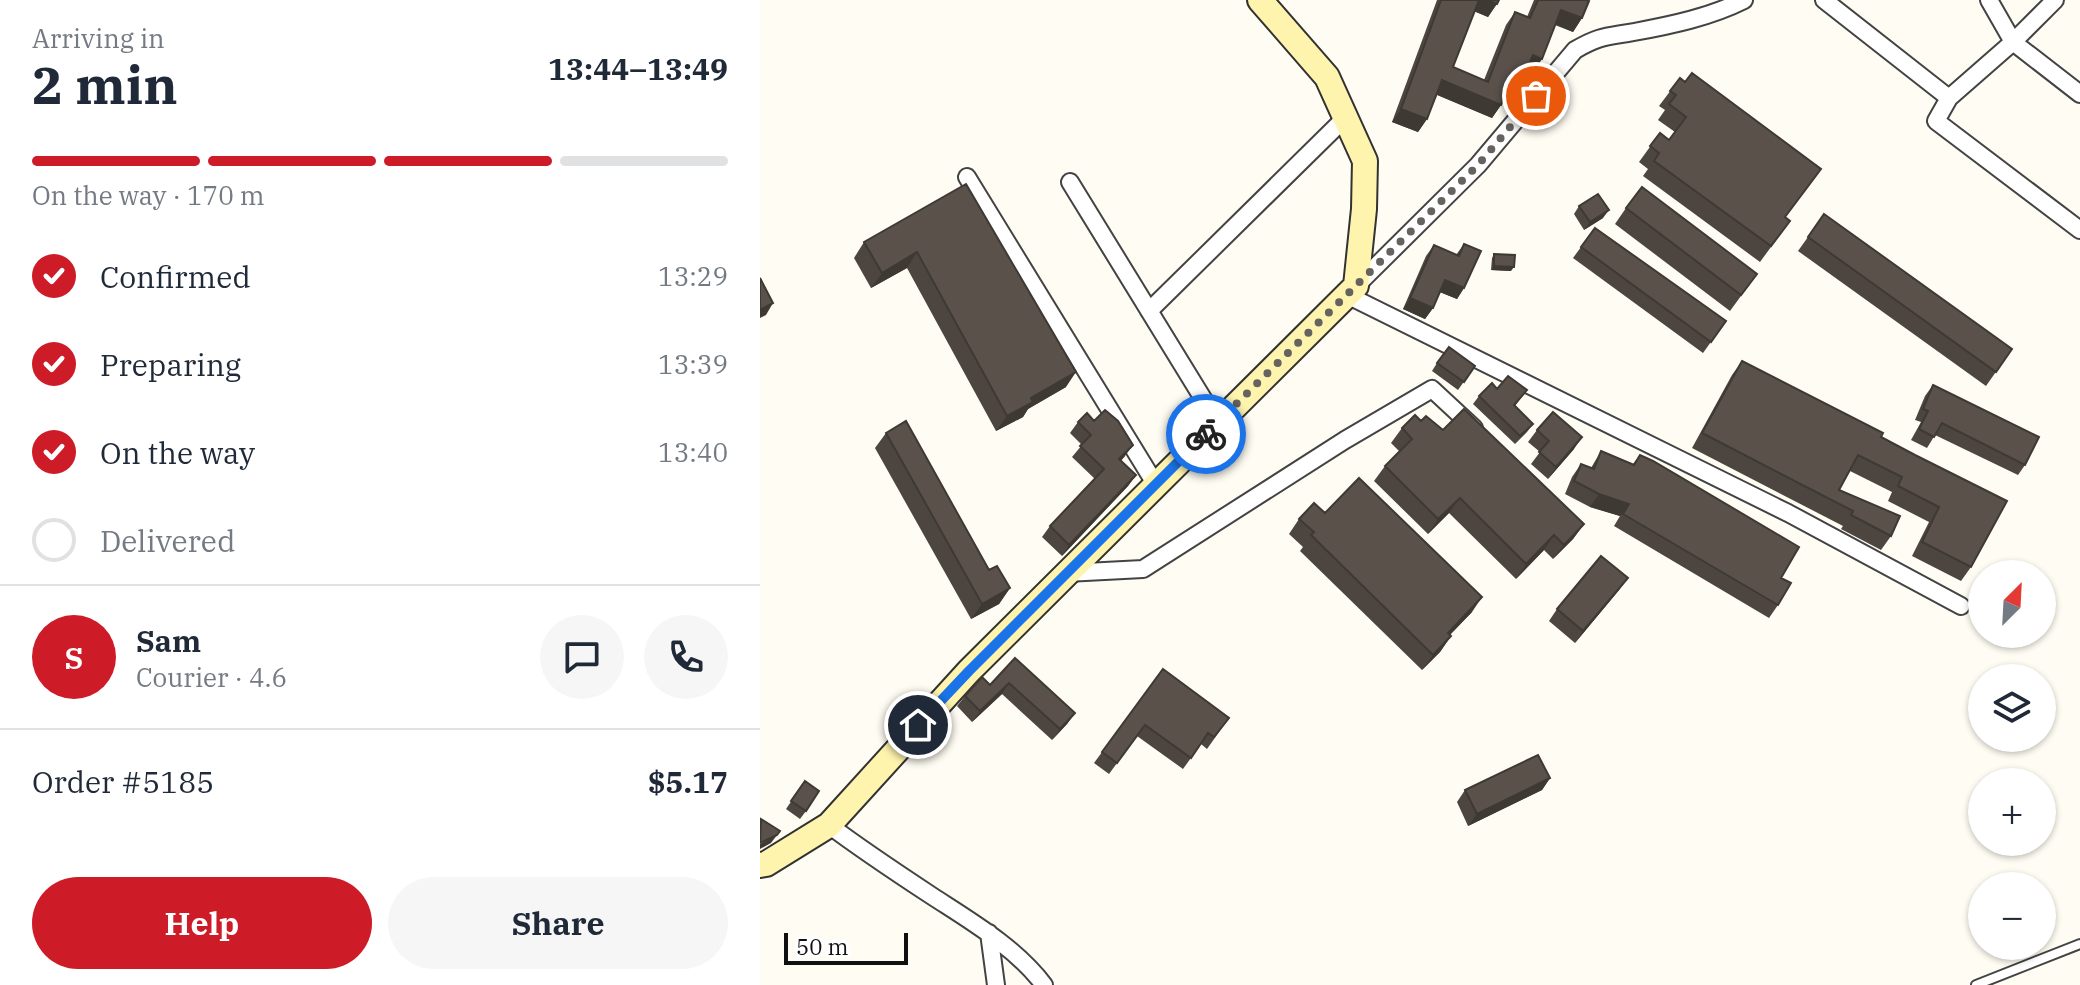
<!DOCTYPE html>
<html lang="en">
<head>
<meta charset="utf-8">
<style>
  :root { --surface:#fff; --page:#f6f6f7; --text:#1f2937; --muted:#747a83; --line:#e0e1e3; --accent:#cd1b27 }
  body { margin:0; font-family:"IBM Plex Serif",serif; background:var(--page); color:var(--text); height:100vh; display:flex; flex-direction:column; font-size:30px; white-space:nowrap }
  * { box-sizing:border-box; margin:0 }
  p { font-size:26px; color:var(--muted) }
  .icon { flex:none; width:44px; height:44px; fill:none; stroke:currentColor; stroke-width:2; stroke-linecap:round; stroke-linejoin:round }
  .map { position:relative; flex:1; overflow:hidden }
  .panel { display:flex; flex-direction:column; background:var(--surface); width:760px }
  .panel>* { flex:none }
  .needle { width:52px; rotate:24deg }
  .fabs { position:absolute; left:1208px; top:560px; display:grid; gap:16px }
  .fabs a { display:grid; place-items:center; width:88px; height:88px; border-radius:50%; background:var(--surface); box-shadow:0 2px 6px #0004; font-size:40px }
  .scale { position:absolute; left:24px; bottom:20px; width:124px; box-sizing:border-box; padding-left:8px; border:4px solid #101010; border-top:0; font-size:22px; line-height:28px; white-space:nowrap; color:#101010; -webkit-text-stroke:6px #fff; paint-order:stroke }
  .pin { position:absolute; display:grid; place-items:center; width:68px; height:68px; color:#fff; margin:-34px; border:4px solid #fff; border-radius:50%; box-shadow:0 2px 8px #0007 }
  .courier { position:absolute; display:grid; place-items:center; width:80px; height:80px; margin:-40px; border:6px solid #1a73e8; border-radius:50%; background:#fff; color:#222; box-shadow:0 2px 10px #0007 }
  .head em { font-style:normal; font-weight:700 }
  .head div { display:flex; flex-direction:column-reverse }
  .head { display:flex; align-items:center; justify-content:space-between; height:136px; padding:0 32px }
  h1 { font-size:52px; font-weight:700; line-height:60px }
  .bar { display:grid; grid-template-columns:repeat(4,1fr); gap:12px 8px; align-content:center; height:96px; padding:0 32px }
  .bar i { height:10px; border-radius:6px; background:var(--line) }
  .bar .current { background:var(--accent) }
  .bar p { grid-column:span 4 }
  .line { display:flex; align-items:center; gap:20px; padding:0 32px; border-top:2px solid var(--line) }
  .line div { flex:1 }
  .round { display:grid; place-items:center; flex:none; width:84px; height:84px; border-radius:42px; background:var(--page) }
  ol { padding:0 32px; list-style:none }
  li { display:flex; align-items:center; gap:24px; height:88px }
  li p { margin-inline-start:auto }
  li .icon { padding:8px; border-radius:50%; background:var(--accent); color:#fff; stroke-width:4 }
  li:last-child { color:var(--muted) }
  li i { width:44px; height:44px; border:4px solid var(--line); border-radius:50% }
  .button { display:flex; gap:16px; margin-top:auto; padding:16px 32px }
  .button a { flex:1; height:92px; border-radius:48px; background:var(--accent); color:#fff; font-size:32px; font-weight:700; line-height:92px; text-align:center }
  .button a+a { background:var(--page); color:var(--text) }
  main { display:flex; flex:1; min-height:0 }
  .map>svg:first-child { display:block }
</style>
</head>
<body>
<main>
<section class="panel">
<div class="head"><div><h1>2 min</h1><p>Arriving in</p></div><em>13:44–13:49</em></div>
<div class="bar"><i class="current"></i><i class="current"></i><i class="current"></i><i></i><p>On the way · 170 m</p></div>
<ol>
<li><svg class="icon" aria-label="check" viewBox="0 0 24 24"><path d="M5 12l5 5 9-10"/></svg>Confirmed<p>13:29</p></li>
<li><svg class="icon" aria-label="check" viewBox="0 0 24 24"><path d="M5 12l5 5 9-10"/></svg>Preparing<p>13:39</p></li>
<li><svg class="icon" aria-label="check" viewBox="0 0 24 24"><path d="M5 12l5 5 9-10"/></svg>On the way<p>13:40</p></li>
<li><i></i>Delivered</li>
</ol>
<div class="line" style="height:144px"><b class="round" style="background:var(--accent);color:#fff">S</b><div><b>Sam</b><p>Courier · 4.6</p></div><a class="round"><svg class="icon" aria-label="chat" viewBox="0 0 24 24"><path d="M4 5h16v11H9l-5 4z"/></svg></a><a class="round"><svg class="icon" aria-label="phone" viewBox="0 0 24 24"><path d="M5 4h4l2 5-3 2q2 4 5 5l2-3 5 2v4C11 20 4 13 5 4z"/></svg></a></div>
<div class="line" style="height:104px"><div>Order #5185</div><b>$5.17</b></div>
<div class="button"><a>Help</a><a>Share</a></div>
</section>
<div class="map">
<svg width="1320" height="985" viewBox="0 0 1320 985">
  <rect width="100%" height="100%" fill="#fffcf3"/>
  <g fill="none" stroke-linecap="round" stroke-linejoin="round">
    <g stroke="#434343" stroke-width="12">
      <path id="lane" d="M1216 985 1320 944"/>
    </g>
    <g stroke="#434343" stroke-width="20">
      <path id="street" d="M1064 0 1189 98
        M1229 0 1253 42 1320 94
        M1295 0 1253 42 1189 98 1176 121 1320 230
        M207 177 396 485
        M310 182 458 423
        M596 286 718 165 815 50C841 35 847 37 874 32 912 25 950 17 984 0
        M587 295 1028 513 1201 606
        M389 311 585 118
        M306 573 383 569 585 440 672 389 714 428
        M69 825C102 850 137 873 172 896 212 922 255 947 284 985
        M229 933 236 985"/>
    </g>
    <g stroke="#323232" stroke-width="28">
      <path id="secondary" d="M0 865 6 864 69 825 209 671 596 286 604 209 605 161 567 77 500 0"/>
    </g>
    <use href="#lane" stroke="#fff" stroke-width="8"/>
    <use href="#street" stroke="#fff" stroke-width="16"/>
    <use href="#secondary" stroke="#fff4ae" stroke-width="24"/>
  </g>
  <path fill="#4d4640" d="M677 0H739L728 17 714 11 693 67 724 80 746 25 755 12 767 17 774 0H826L822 18 813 32 795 25 782 59 773 72 767 69 763 78 754 92 748 89 741 105 732 118 677 95 667 119 658 132 632 122Z
    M920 78 1025 218 1030 221 1000 262 883 176 888 169 879 162 900 133 909 140 915 132 898 120 905 110 899 106Z
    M206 184 306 387 268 409 263 417 236 431 147 268 111 288 94 258 104 242Z
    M819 206 843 218 824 230 814 214Z
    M866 208 997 274 970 311 855 224Z
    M835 228 966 321 943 353 813 258Z
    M1048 237 1252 349 1226 386 1038 251Z
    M704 244V288L697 299 680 292 673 308 665 319 643 309 666 256 674 245 696 255Z
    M734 254 751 271 731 270 732 258Z
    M982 361 1155 455 1211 567 1201 581 1152 556 1169 522 1128 501 1132 492 1090 471 1079 490 1131 536 1121 550 1081 529 1083 526 932 448 972 375Z
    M677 363 715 366 698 390 672 371Z
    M1173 385 1265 465 1258 475 1175 435 1167 448 1151 440 1161 422 1155 420 1165 396Z
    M737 389 767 390 755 406 773 424 767 432 755 444 713 404 719 396Z
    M661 421 683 430 824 524 813 539 793 559 784 550 756 579 689 513 668 534 614 481 625 466 639 451 631 443 642 428Z
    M318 422 365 456 361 461 376 475 368 486 302 556 282 537 290 526 335 479 312 457 322 445 310 433Z
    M777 430 814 449 788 479 771 464 780 452 768 442Z
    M126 433 229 570 250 588 239 604 211 619 115 448Z
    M841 451 873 464 880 455 1021 578 1018 605 1009 618 854 526 860 516 830 507 805 494 812 477 821 464 831 468Z
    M565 513 712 612 690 635 691 636 680 652 662 670 540 551 543 547 529 534 539 519Z
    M859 590 815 643 789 621 797 609Z
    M255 658 315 713 307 724 292 740 242 694 212 722 197 706 205 696 230 685Z
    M403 669 469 718 447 749 441 744 423 769 377 736 349 774 334 763Z
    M790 778 782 790 708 826 697 802 705 790Z
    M45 781 46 811 40 819 26 809Z"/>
  <path fill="#3f3934" d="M718 0H727L737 4 728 17 711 10Z
    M801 10 822 18 813 32 792 23Z
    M773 55 782 59 773 72 763 68Z
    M754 75 763 78 754 92 745 88Z
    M682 80 741 105 732 118 673 93Z
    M641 109 667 119 658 132 632 122Z
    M849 210 843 218 824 230 830 222Z
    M157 252 147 268 111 288 122 273Z
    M734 266 754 267 751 271 731 270Z
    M685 280 704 288 697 299 677 291Z
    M650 298 673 308 665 319 643 309Z
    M13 303 6 315 0 318V310Z
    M316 372 306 387 268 409 263 417 236 431 247 416 271 398Z
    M822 437 814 449 788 479 796 467Z
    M373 445 365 456 351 470 359 459Z
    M376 475 368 486 302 556 309 545Z
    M839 494 869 504 860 516 830 507Z
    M700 498 689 513 668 534 678 519Z
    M824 524 813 539 793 559 804 545Z
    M794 535 784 550 756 579 766 564Z
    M868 578 859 590 815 643 823 631Z
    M250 588 239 604 211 619 222 604Z
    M722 597 712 612 677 648 688 633Z
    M691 636 680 652 662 670 673 655Z
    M249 683 242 694 212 722 220 711Z
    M315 713 307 724 292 740 300 729Z
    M790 778 782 790 708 826 717 814Z
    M17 835 11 843 0 849V844Z"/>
  <path fill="#5a514b" stroke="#3f3934" stroke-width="2" d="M681 0H719L693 67 728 82 755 12 770 18 778 0H826L829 1 822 18 801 10 782 59 773 55 763 78 754 75 741 105 682 80 667 119 641 109Z
    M727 0H739L737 4Z
    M932 73 1061 169 1025 217 1030 221 1011 246 894 161 899 153 890 146 900 133 909 140 926 117 909 104 916 95 910 91 920 78 925 82Z
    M206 184 316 372 271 398 273 402 247 416 157 252 122 273 104 242Z
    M882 187 997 274 981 295 866 208Z
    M838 194 849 210 830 222 819 206Z
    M1064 214 1252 349 1236 372 1048 237Z
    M835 228 966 321 951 342 821 247Z
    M704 244 721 251 704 288 685 280 673 308 650 298 674 245 699 256Z
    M734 254 755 255 754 267 734 266Z
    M0 278 13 303 0 310Z
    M689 347 715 366 704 382 677 363Z
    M982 361 1123 433 1121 437 1155 455 1247 501 1211 567 1162 542 1179 507 1138 486 1142 477 1098 455 1079 490 1140 516 1131 536 1091 515 1093 511 942 433Z
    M748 376 767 390 754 405 773 424 760 436 719 396 732 383 737 389Z
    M1173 385 1279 437 1265 465 1182 423 1174 437 1159 429 1168 411 1163 409Z
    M704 409 824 524 804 545 794 535 766 564 700 498 678 519 625 466 652 439 642 428 655 415 661 421 666 416 683 430Z
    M345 410 358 421 373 445 359 459 376 475 309 545 290 526 344 469 320 446 331 435 318 422 327 413 334 421Z
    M793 412 822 437 796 467 779 452 789 441 777 430Z
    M146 421 229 570 237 566 250 588 222 604 126 433Z
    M841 451 874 465 880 455 893 461 1039 547 1021 578 1031 583 1018 605 863 514 869 504 839 494 814 481 821 464 834 469Z
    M599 478 722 597 688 633 691 636 673 655 551 535 554 532 539 519 554 503 565 513Z
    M841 556 868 578 823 631 797 609Z
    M255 658 315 713 300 729 249 683 220 711 205 696 222 677 230 685Z
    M403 669 469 718 454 737 448 733 431 758 385 725 357 763 342 752Z
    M778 755 790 778 717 814 705 790Z
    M45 781 59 791 46 811 31 801Z
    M1 819 20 831 17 835 0 843Z"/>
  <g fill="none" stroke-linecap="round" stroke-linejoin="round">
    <path stroke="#64635f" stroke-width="8" stroke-dasharray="0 14.4" d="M446 434 718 165 776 96"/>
    <path stroke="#1a73e8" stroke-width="10" d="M158 725 209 671 446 434"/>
  </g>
</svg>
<div class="fabs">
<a><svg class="needle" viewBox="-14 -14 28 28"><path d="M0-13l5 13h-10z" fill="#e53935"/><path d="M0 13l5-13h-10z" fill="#747a83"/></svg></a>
<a><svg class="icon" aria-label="layers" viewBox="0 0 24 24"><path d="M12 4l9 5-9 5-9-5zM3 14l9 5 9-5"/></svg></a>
<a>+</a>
<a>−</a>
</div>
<div class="scale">50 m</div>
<div class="pin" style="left:776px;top:96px;background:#ea580c"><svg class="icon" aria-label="bag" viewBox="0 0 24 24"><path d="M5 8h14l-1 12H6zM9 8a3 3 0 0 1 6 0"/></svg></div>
<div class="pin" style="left:158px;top:725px;background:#1f2937"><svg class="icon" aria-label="home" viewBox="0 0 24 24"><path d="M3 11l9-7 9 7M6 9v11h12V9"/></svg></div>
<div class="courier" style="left:446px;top:434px"><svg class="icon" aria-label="bike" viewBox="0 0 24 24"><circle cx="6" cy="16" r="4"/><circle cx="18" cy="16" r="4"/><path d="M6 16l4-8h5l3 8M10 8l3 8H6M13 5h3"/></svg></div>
</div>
</main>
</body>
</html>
